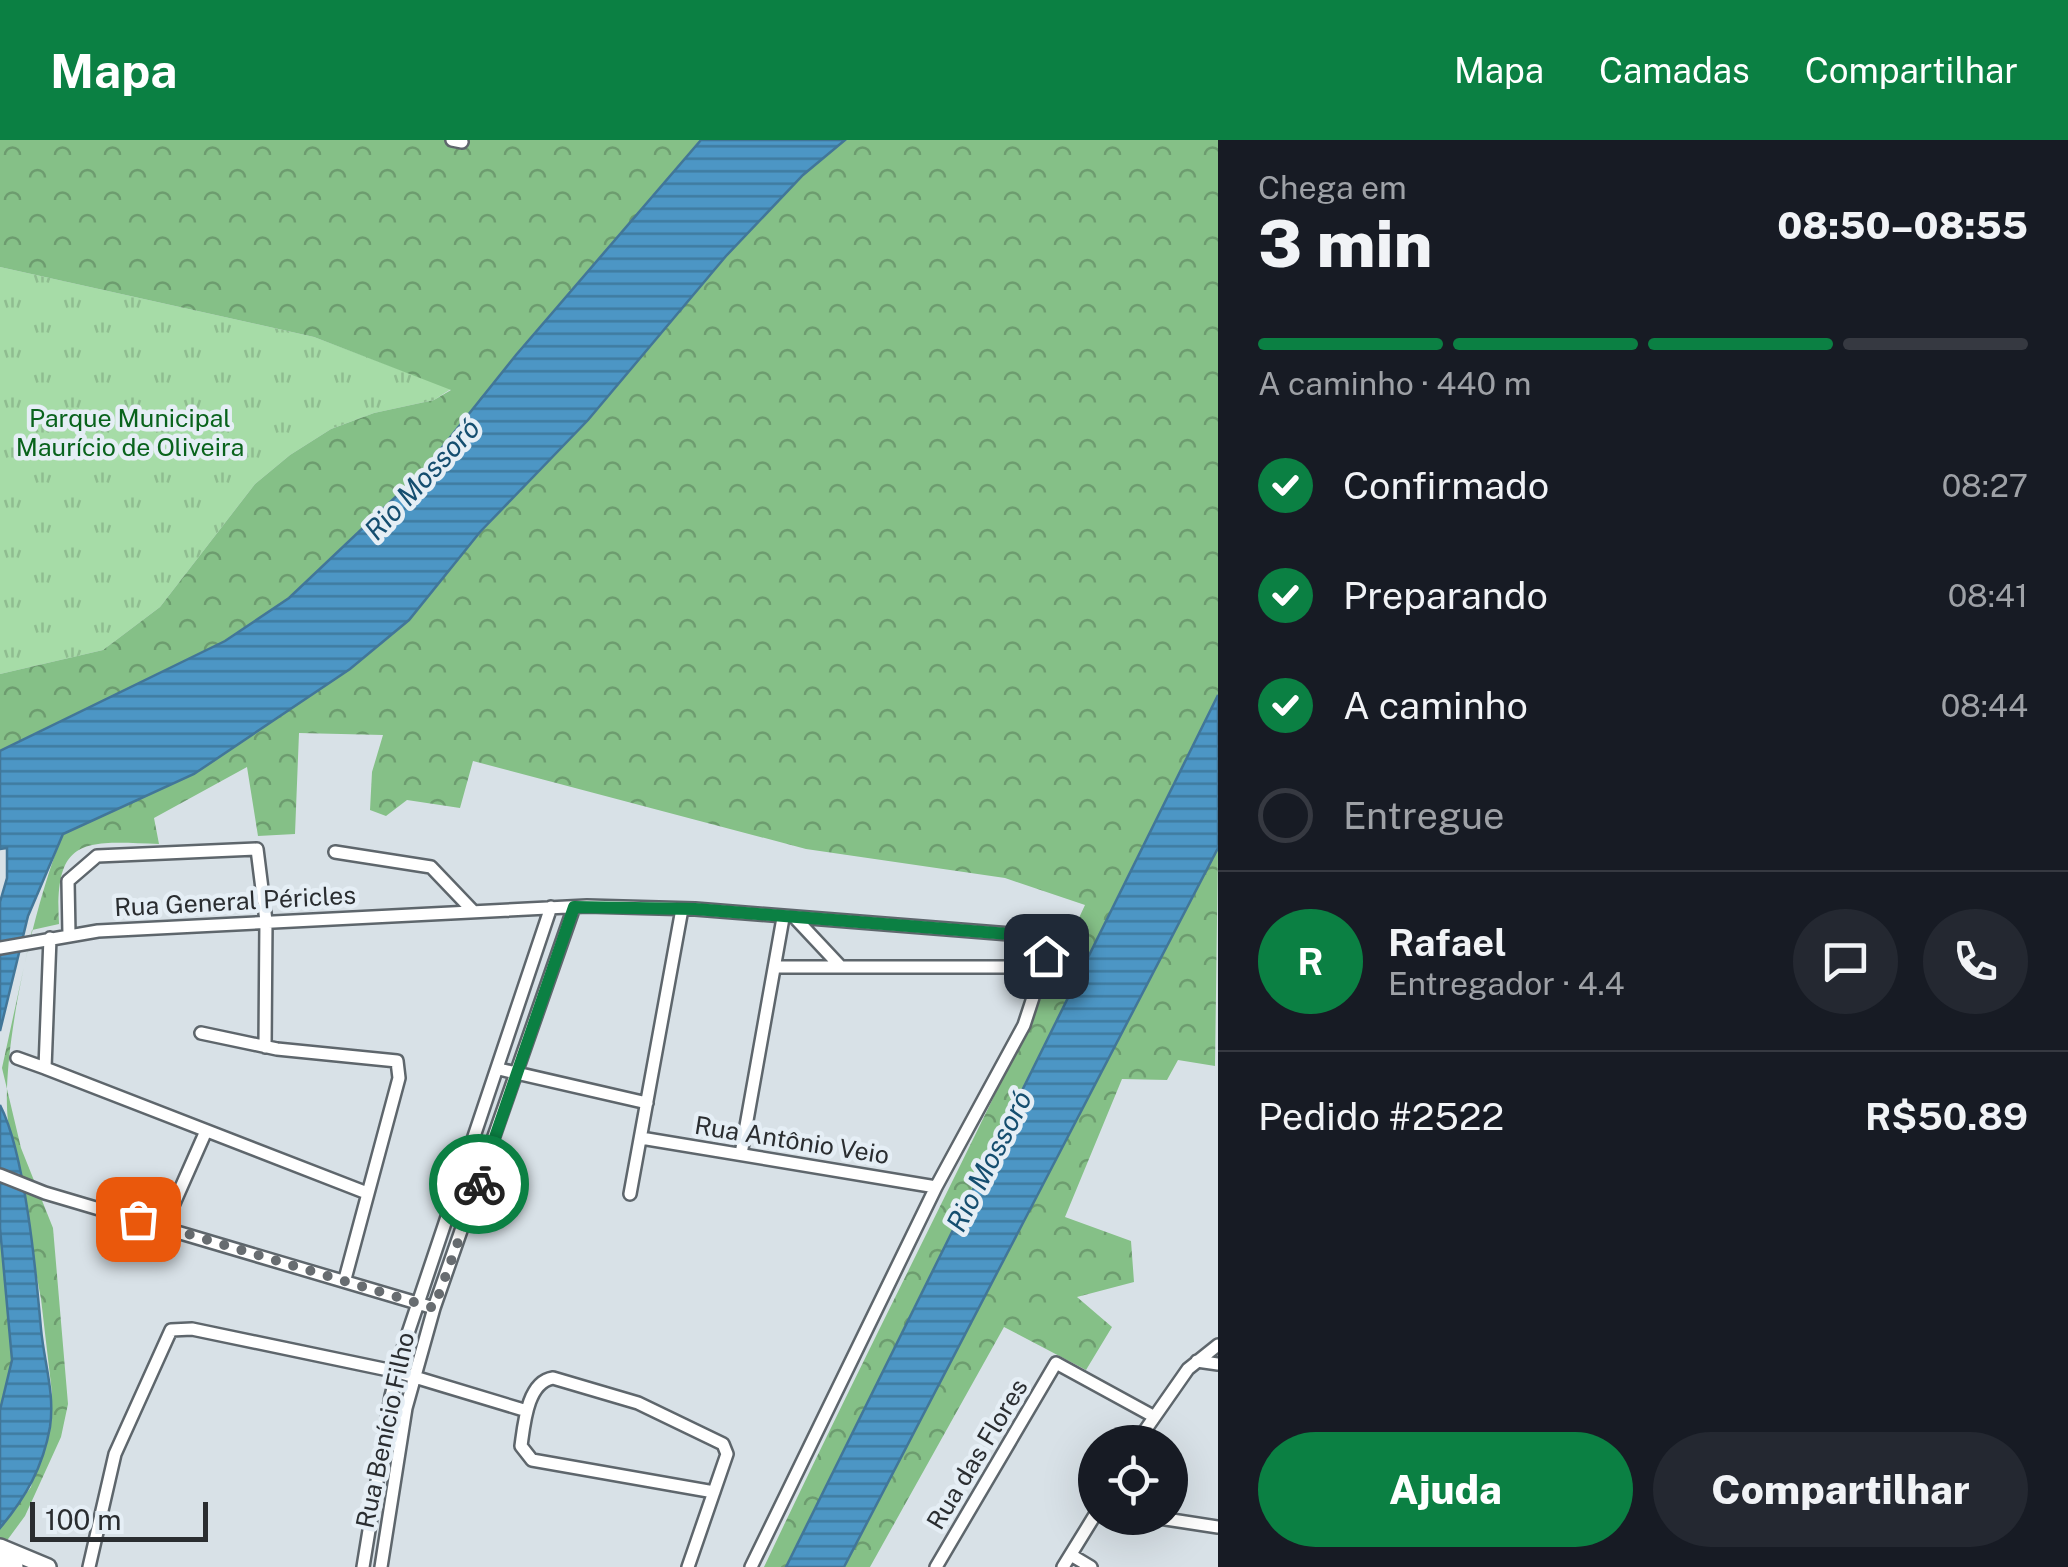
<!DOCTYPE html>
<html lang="pt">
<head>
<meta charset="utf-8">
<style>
  :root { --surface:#171b24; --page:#242831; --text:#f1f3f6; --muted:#9ea1a6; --line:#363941; --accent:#0b8043 }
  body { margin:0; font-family:"Public Sans",sans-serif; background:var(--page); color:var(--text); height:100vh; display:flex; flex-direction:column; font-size:38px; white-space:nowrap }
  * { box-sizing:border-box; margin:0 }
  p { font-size:32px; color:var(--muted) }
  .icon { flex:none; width:55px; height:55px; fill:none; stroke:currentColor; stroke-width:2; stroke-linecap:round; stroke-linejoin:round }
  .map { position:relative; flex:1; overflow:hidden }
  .panel { display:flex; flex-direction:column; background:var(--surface); width:850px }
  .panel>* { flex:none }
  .buttons { position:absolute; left:1078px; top:1285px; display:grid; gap:20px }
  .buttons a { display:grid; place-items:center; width:110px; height:110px; border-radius:50%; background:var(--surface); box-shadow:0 10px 40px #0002; font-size:50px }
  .scale { position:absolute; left:30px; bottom:25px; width:178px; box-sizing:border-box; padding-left:10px; border:5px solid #2a2d30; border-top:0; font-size:28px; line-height:35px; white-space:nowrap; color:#2a2d30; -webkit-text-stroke:8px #e5eef5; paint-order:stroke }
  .pin { position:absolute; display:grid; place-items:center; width:85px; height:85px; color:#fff; margin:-42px; border-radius:20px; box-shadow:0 5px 15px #0006 }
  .courier { position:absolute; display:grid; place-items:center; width:100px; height:100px; margin:-50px; border:8px solid #0b8043; border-radius:50%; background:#fff; color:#222; box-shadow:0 2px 12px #0007 }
  .overview em { font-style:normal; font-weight:800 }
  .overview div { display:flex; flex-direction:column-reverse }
  .overview { display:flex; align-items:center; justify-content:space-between; height:170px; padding:0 40px }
  h1 { font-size:65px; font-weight:800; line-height:75px }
  .bar { display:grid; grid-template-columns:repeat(4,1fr); gap:15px 10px; align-content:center; height:120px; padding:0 40px }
  .bar i { height:12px; border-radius:8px; background:var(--line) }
  .bar .selected { background:var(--accent) }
  .bar p { grid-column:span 4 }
  .line { display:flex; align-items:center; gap:25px; padding:0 40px; border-top:2px solid var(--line) }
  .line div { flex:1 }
  .round { display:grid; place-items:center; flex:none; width:105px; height:105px; border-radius:52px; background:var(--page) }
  ol { padding:0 40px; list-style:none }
  li { display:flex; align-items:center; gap:30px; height:110px }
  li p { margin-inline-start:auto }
  li .icon { padding:10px; border-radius:50%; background:var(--accent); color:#fff; stroke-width:4 }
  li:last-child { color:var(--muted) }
  li i { width:55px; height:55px; border:5px solid var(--line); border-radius:50% }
  .primary-button { display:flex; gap:20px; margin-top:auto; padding:20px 40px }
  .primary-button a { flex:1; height:115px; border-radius:60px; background:var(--accent); color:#fff; font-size:40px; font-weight:800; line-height:115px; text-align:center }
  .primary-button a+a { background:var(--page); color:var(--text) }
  header { display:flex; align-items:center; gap:60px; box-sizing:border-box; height:140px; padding:0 50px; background:var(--accent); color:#fff }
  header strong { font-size:48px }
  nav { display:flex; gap:55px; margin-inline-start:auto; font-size:35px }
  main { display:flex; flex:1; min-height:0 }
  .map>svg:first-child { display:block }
</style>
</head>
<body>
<header>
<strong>Mapa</strong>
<nav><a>Mapa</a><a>Camadas</a><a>Compartilhar</a></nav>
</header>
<main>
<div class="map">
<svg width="1218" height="1427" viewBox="0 0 1218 1427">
  <defs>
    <pattern id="grass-tufts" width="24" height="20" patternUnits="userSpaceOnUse" patternTransform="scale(2.5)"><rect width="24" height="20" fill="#a6dca7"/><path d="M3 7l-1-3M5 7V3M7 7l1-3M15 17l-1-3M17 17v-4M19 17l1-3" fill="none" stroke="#8fbd90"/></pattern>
    <pattern id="forest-crowns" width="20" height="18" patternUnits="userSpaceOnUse" patternTransform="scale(2.5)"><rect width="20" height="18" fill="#85c087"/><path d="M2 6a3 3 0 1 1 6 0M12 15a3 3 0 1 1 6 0" fill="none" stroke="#6d9c6f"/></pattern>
    <pattern id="water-rules" width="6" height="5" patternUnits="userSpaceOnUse" patternTransform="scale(2.5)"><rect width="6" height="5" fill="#4c96c5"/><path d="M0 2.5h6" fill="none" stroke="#3f7ba0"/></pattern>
  </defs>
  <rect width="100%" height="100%" fill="#d8e1e7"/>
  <path fill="url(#grass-tufts)" d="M0 127 314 197 451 249 434 260 374 273 331 289 290 315 255 344 160 467 103 510 0 534Z"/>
  <path fill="url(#forest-crowns)" d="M0 0H701L516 215 424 330 289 458 225 501 0 611V534L103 510 160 467 255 344 290 315 331 289 374 273 434 260 451 250 314 197 0 127Z
    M845 0H1218V555L786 1427H764C869 1205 982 988 1085 765L1005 738 806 709 473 621 460 668 407 660 386 676 370 670 372 632 383 595 299 593 295 694 258 696 247 627 154 678 159 704C84 701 54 696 59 784L32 790 2 928 21 1008 53 1088 68 1264 61 1297 25 1376 0 1410V1388L31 1347 52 1253 41 1159 8 981C0 912 35 761 63 694L194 634 350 529 588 280 726 116 803 35Z
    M1218 708 1215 926 1178 920 1167 940 1122 939 1065 1077 1131 1101 1134 1142 1077 1157 1112 1187 1086 1230 1004 1187 870 1427H844Z
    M0 1088 12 1220 0 1270Z"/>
  <path fill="url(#water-rules)" stroke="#427698" stroke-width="2.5" d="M701 0H845L803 35 726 116 588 280 480 392 409 480 350 529 194 634 63 694 28 776 0 891V762L7 738V708L0 709V611L225 501 289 458 424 330 516 215Z
    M1218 555V708L844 1427H786Z
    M0 965C25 1013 36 1132 41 1189 44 1222 55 1253 50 1287 43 1327 26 1357 0 1388V1270L12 1220 0 1088Z"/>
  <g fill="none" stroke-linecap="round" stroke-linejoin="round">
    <g stroke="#5e666c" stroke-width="16">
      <path id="minor" d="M452 0 462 2
        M335 712 431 727 473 771
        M796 779 841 827
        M69 795 68 741 97 716 257 709 266 781 265 907
        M50 798 45 928 367 1053
        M0 808 98 791 587 766 695 769 1035 796 1049 808 1043 827H776
        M201 893 277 909 397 921 399 938 345 1139
        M17 918 45 928
        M499 929 647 963
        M641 998 936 1047
        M741 1014 783 778
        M0 1035 45 1053 434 1168
        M630 1054 682 769
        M164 1086 206 991
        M1197 1221 1218 1224
        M1137 1302 1188 1229 1218 1205
        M1159 1378 1218 1387
        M1071 1415 1091 1427
        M89 1427 115 1314 171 1190 192 1189 398 1232 527 1271
        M363 1427 391 1256 404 1205 551 767
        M381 1427 406 1268 434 1168 574 767
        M688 1427 727 1314 723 1304 638 1263 553 1238C527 1242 524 1285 521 1306L532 1320 714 1352
        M751 1427 936 1047 1024 885 1043 827
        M936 1427 1056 1223 1153 1276
        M1063 1427 1095 1375"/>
    </g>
    <g stroke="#5e666c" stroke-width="20">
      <path id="secondary" d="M0 1407 48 1427
        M0 1420 15 1427"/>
    </g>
    <use href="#minor" stroke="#fff" stroke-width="11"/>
    <use href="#secondary" stroke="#fff" stroke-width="15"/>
  </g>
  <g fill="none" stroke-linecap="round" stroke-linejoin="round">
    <path stroke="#676c70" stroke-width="10" stroke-dasharray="0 18" d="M138 1079 434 1168 479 1044"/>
    <path stroke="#0b8043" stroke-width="12" d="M479 1044 574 767 695 769 1035 796 1048 803 1046 816"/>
  </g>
  <g text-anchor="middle" stroke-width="9" stroke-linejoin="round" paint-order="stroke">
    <g font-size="25" fill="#09631c" stroke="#e5eef5">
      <text x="130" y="287">Parque Municipal<tspan x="130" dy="29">Maurício de Oliveira</tspan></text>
    </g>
    <g font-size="25" fill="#2a2d30" stroke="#e5eef5">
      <text transform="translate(235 761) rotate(-3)" y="9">Rua General Péricles</text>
      <text transform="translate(792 1000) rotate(9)" y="9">Rua Antônio Veio</text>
      <text transform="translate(385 1290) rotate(-78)" y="9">Rua Benício Filho</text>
      <text transform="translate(977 1314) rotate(-59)" y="9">Rua das Flores</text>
    </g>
    <g font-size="28" font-style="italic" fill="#154e6f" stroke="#e5eef5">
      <text transform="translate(422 339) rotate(-47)" y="10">Rio Mossoró</text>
      <text transform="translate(989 1021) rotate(-63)" y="10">Rio Mossoró</text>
    </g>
  </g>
</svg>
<div class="buttons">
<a><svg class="icon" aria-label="locate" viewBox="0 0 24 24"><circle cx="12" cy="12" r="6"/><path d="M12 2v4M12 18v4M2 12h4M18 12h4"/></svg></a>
</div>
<div class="scale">100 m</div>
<div class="pin" style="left:138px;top:1079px;background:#ea580c"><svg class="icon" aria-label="bag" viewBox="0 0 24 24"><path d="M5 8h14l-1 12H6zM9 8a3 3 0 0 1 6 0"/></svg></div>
<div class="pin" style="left:1046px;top:816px;background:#1f2937"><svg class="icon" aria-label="home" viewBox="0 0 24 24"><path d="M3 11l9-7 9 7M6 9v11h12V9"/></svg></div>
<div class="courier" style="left:479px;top:1044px"><svg class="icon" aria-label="bike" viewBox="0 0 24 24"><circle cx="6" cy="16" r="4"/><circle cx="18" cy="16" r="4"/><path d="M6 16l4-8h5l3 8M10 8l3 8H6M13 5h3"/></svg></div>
</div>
<section class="panel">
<div class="overview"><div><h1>3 min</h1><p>Chega em</p></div><em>08:50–08:55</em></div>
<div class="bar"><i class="selected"></i><i class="selected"></i><i class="selected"></i><i></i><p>A caminho · 440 m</p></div>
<ol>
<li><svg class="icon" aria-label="check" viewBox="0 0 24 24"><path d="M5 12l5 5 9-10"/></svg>Confirmado<p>08:27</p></li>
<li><svg class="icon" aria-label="check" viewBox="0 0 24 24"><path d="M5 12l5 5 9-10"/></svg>Preparando<p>08:41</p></li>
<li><svg class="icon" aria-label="check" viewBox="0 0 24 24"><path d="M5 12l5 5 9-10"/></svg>A caminho<p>08:44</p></li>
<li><i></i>Entregue</li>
</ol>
<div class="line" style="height:180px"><b class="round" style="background:var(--accent);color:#fff">R</b><div><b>Rafael</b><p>Entregador · 4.4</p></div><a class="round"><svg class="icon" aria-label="chat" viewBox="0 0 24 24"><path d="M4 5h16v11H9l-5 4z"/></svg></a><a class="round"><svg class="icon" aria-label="phone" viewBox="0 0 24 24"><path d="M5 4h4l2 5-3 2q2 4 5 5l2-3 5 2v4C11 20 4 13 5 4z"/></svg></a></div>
<div class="line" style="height:130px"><div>Pedido #2522</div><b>R$50.89</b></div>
<div class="primary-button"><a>Ajuda</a><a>Compartilhar</a></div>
</section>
</main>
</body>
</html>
